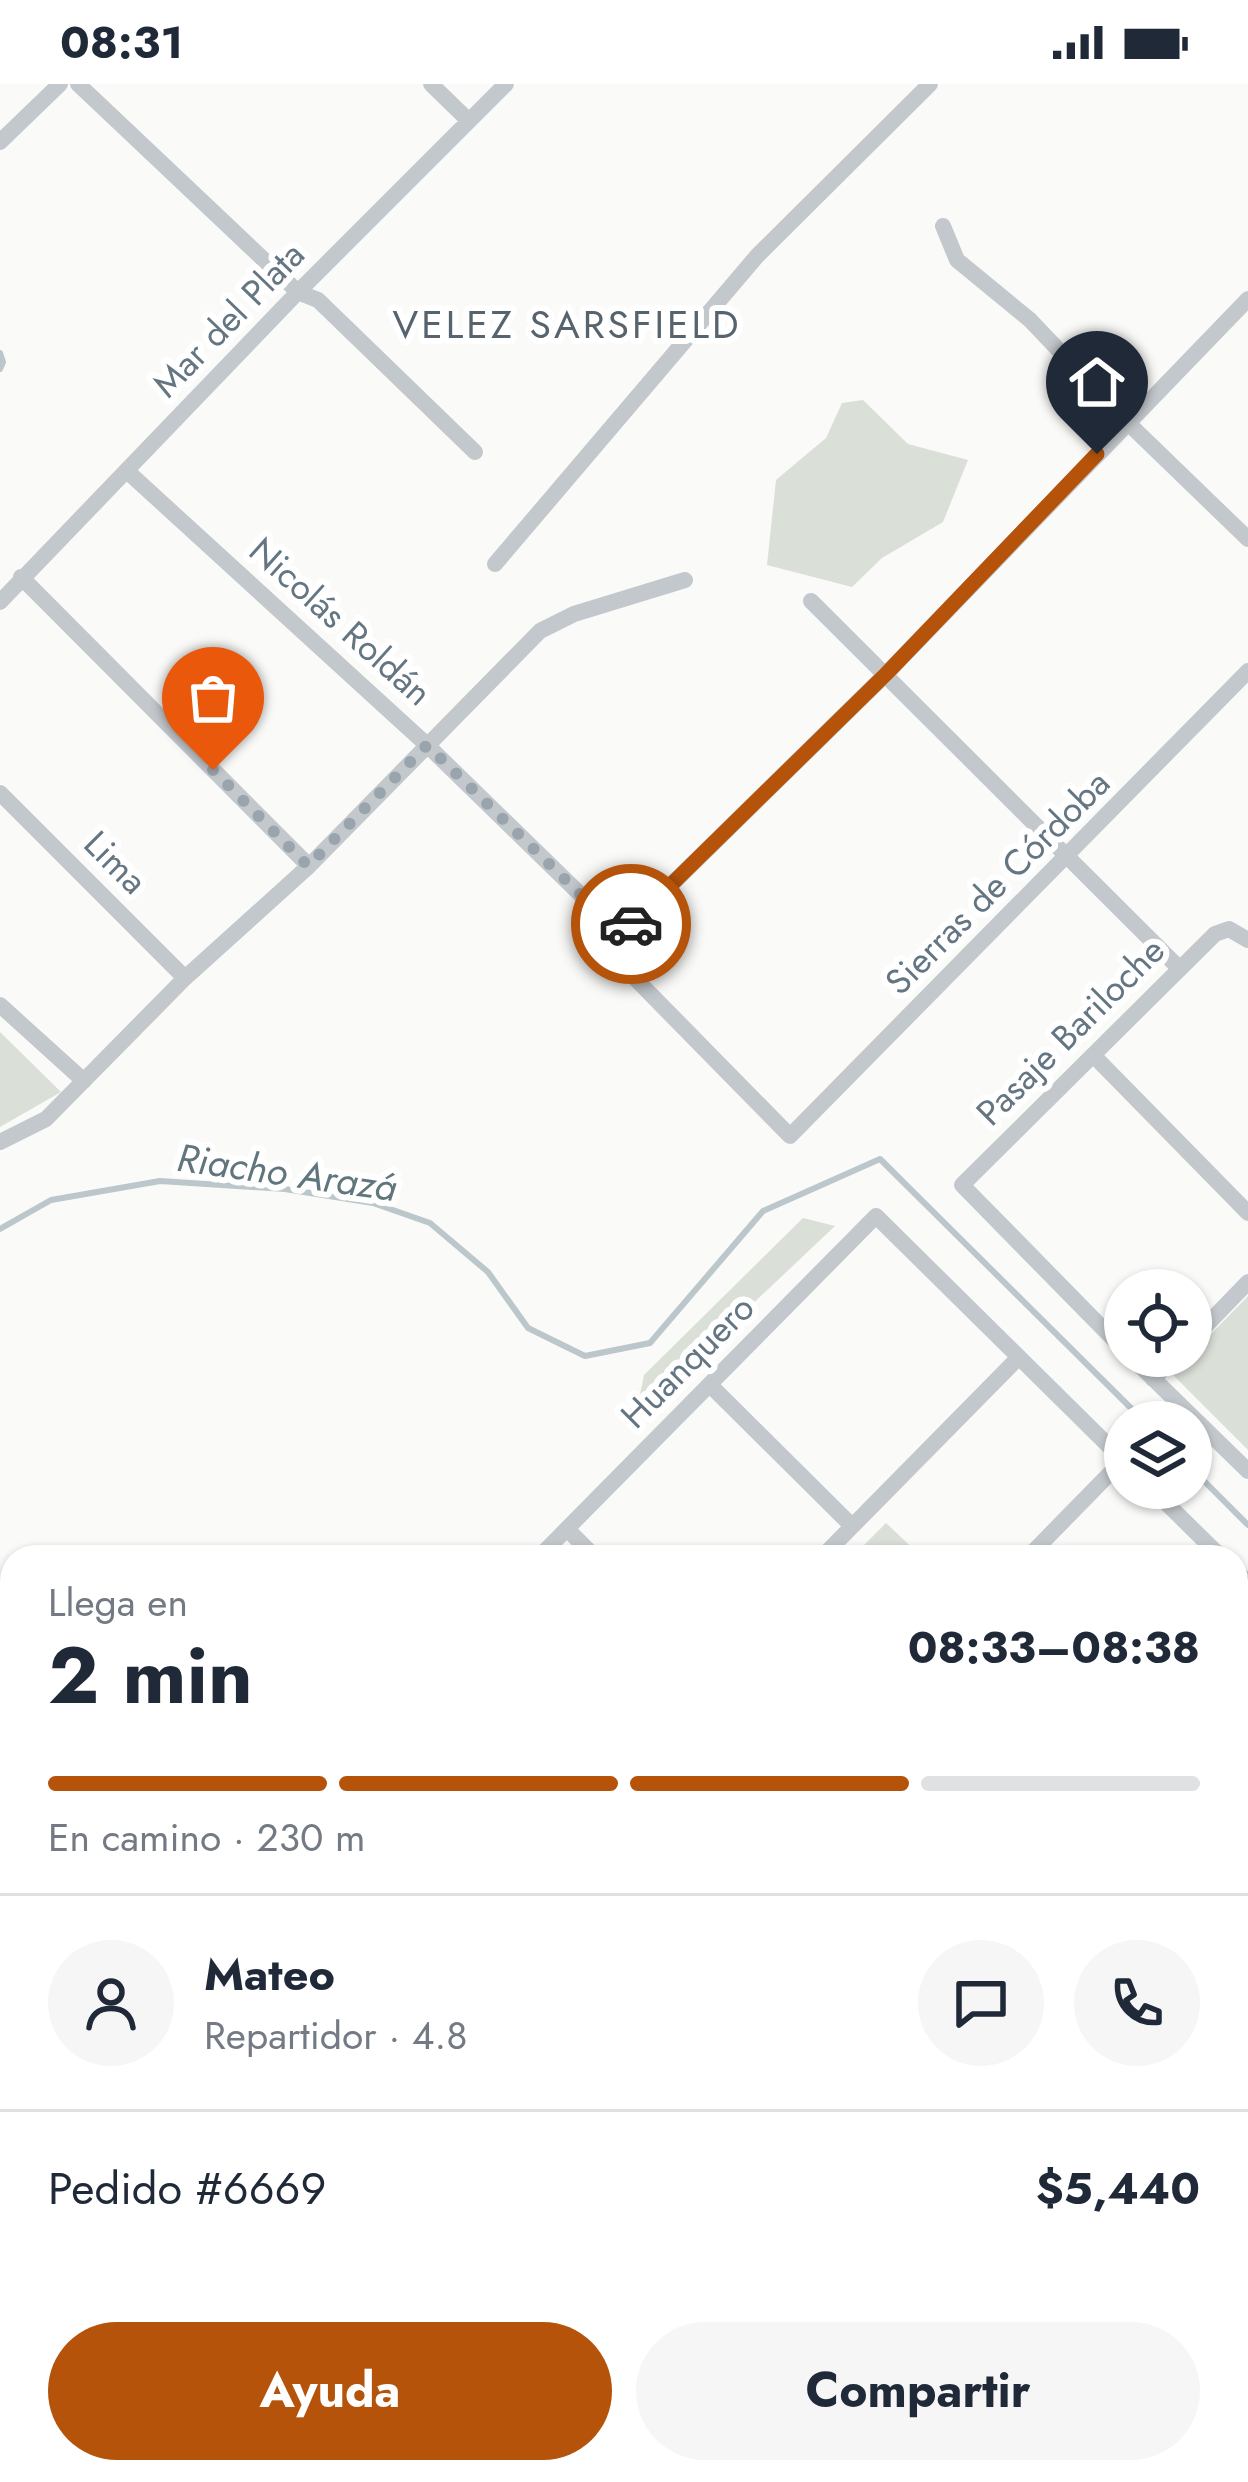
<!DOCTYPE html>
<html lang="es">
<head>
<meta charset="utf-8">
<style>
  :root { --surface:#fff; --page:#f6f6f7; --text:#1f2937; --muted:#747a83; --line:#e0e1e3; --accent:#b45309 }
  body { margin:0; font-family:Jost,sans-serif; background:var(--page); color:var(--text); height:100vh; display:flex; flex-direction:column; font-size:45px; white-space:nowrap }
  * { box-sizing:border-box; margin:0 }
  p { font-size:39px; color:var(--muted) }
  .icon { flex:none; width:66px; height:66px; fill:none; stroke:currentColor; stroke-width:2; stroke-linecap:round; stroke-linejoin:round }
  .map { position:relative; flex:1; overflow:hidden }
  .side { position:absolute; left:0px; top:1461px; width:1248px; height:939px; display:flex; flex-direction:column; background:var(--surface); border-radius:36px 36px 0 0; box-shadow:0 3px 9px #0004 }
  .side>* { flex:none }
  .tools { position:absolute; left:1104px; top:1185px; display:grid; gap:24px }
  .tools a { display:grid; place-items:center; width:108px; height:108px; border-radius:50%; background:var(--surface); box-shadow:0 3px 9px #0004; font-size:60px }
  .pin { position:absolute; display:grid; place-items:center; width:102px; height:102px; color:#fff; margin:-123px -51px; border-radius:50% 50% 50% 0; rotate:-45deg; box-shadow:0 0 12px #0007 }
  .pin .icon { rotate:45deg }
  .courier { position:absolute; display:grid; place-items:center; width:120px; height:120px; margin:-60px; border:9px solid #b45309; border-radius:50%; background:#fff; color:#222; box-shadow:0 3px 15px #0007 }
  .headline em { font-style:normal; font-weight:700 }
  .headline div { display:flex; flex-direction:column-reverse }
  .headline { display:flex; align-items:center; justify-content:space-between; height:204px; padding:0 48px }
  h1 { font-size:78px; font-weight:700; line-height:90px }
  .bar { display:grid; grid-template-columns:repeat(4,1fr); gap:18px 12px; align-content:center; height:144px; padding:0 48px }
  .bar i { height:15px; border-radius:9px; background:var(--line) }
  .bar .current { background:var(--accent) }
  .bar p { grid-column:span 4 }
  .line { display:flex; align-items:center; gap:30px; padding:0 48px; border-top:3px solid var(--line) }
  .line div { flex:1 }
  .round { display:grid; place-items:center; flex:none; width:126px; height:126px; border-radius:63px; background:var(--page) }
  .button { display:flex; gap:24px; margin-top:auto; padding:24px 48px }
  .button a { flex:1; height:138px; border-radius:72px; background:var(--accent); color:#fff; font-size:48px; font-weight:700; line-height:138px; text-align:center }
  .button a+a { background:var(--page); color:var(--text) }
  .status { display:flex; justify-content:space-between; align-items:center; height:84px; padding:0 60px; background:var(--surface); direction:ltr }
  .status svg { height:33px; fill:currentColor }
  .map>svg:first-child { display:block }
</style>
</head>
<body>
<div class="status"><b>08:31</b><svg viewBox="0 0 49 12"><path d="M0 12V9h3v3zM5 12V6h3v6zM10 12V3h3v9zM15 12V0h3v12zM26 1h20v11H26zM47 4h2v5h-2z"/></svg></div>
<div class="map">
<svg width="1248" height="2398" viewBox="0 0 1248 2398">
  <rect width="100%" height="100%" fill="#fafaf8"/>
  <path fill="#dadfd7" d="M863 316 908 360 968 376 943 438 882 474 852 503 767 481 776 396 826 354 842 319Z
    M0 948 61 1008 0 1043Z
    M803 1134 835 1142 636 1330 644 1291Z
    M1248 1212V1366L1172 1290Z
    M886 1439 922 1473H866L859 1466Z
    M1236 1759 1248 1771V1852L1241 1844 1236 1846Z"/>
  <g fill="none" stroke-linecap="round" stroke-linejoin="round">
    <path stroke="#bbc7cb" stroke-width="6" d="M0 269 3 278 0 285
      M0 1145 51 1116 160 1097 285 1105 373 1119 430 1139 488 1188 528 1244 585 1272 650 1259 763 1127 880 1075 1145 1338
      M1191 1384 1248 1441"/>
    <g stroke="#b3babf" stroke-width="28">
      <path id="secondary" d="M0 2283 12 2295
        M0 2333 12 2345
        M56 2388 66 2398
        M107 2388 117 2398"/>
    </g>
    <path stroke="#c3c8cc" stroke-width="16" d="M78 0 298 208 318 216 475 368
      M431 0 469 37
      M0 58 60 0
      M943 142 957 176 1030 236 1127 338 1248 455
      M128 388 427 661 621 850 619 878 790 1052 1248 587
      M495 480 757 172 930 0
      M21 493 309 782
      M811 517 1180 885
      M0 518 298 208 506 0
      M0 709 185 894
      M621 850 886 590 1248 215
      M0 921 84 997
      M1093 971 1248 1129
      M0 1058 46 1035 185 894 309 782 540 547 574 530 685 496
      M1191 1257 1248 1198
      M1125 1267 962 1101 1215 850 1229 845 1248 856
      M1130 1272 1248 1387
      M1153 1295 1176 1272
      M711 1302 851 1441
      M1151 1404 1221 1473
      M567 1445 595 1473
      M539 1473 876 1132 1125 1378
      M822 1473 1019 1273
      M1028 1473 1123 1376
      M1236 1487 1248 1499
      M1236 1717 1248 1729
      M1236 1989 1248 1977
      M0 2014 12 2002
      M1236 2122 1248 2134
      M1236 2150 1248 2162
      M459 2388 469 2398
      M808 2388 817 2398
      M1148 2388 1158 2398
      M491 2398 501 2388
      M983 2398 992 2388"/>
    <use href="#secondary" stroke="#fff" stroke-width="24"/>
  </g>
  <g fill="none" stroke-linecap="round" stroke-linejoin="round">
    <path stroke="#99a4ac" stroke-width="12" stroke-dasharray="0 21.6" d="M213 686 308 782 427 661 621 850 631 840"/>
    <path stroke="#b45309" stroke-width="15" d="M631 840 886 590 1097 370"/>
  </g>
  <g text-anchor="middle" stroke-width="12" stroke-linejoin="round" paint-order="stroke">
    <g font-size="36" fill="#657683" stroke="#fff">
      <text transform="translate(228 235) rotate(-46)" y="13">Mar del Plata</text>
      <text transform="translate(341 537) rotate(42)" y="13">Nicolás Roldán</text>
      <text transform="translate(116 778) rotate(45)" y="13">Lima</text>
      <text transform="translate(997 798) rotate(-45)" y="13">Sierras de Córdoba</text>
      <text transform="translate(1070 947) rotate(-45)" y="13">Pasaje Bariloche</text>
      <text transform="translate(687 1277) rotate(-45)" y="13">Huanquero</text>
    </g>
    <g font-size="39" letter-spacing="3" fill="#57646e" stroke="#fff">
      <text x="567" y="254">VELEZ SARSFIELD</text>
    </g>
    <g font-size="39" font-style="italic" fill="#60757c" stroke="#fff">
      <text transform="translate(287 1088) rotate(8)" y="14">Riacho Arazá</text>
    </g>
  </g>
</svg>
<div class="tools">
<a><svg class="icon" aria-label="locate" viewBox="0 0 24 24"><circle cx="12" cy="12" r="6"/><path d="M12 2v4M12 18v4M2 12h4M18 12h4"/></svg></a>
<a><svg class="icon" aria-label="layers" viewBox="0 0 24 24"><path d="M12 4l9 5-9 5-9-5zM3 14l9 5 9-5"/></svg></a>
</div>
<div class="pin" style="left:213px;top:686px;background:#ea580c"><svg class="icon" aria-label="bag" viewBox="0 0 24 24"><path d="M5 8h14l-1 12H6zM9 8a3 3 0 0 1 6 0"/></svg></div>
<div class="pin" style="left:1097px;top:370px;background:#1f2937"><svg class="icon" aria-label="home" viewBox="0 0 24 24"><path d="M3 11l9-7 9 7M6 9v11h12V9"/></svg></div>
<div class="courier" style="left:631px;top:840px"><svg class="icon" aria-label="car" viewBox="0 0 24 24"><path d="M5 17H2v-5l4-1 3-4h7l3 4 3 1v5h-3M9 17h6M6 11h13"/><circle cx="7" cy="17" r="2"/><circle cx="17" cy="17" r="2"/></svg></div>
<section class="side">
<div class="headline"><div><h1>2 min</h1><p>Llega en</p></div><em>08:33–08:38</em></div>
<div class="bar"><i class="current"></i><i class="current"></i><i class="current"></i><i></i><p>En camino · 230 m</p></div>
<div class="line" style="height:216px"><a class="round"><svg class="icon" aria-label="person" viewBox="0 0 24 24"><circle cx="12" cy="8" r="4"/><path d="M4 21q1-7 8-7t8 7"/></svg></a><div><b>Mateo</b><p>Repartidor · 4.8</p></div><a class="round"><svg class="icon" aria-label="chat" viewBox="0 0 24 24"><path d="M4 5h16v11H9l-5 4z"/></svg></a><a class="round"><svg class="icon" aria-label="phone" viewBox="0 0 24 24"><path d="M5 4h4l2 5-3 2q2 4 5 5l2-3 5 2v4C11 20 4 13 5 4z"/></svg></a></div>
<div class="line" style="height:156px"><div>Pedido #6669</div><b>$5,440</b></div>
<div class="button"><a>Ayuda</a><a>Compartir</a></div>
</section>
</div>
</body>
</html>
